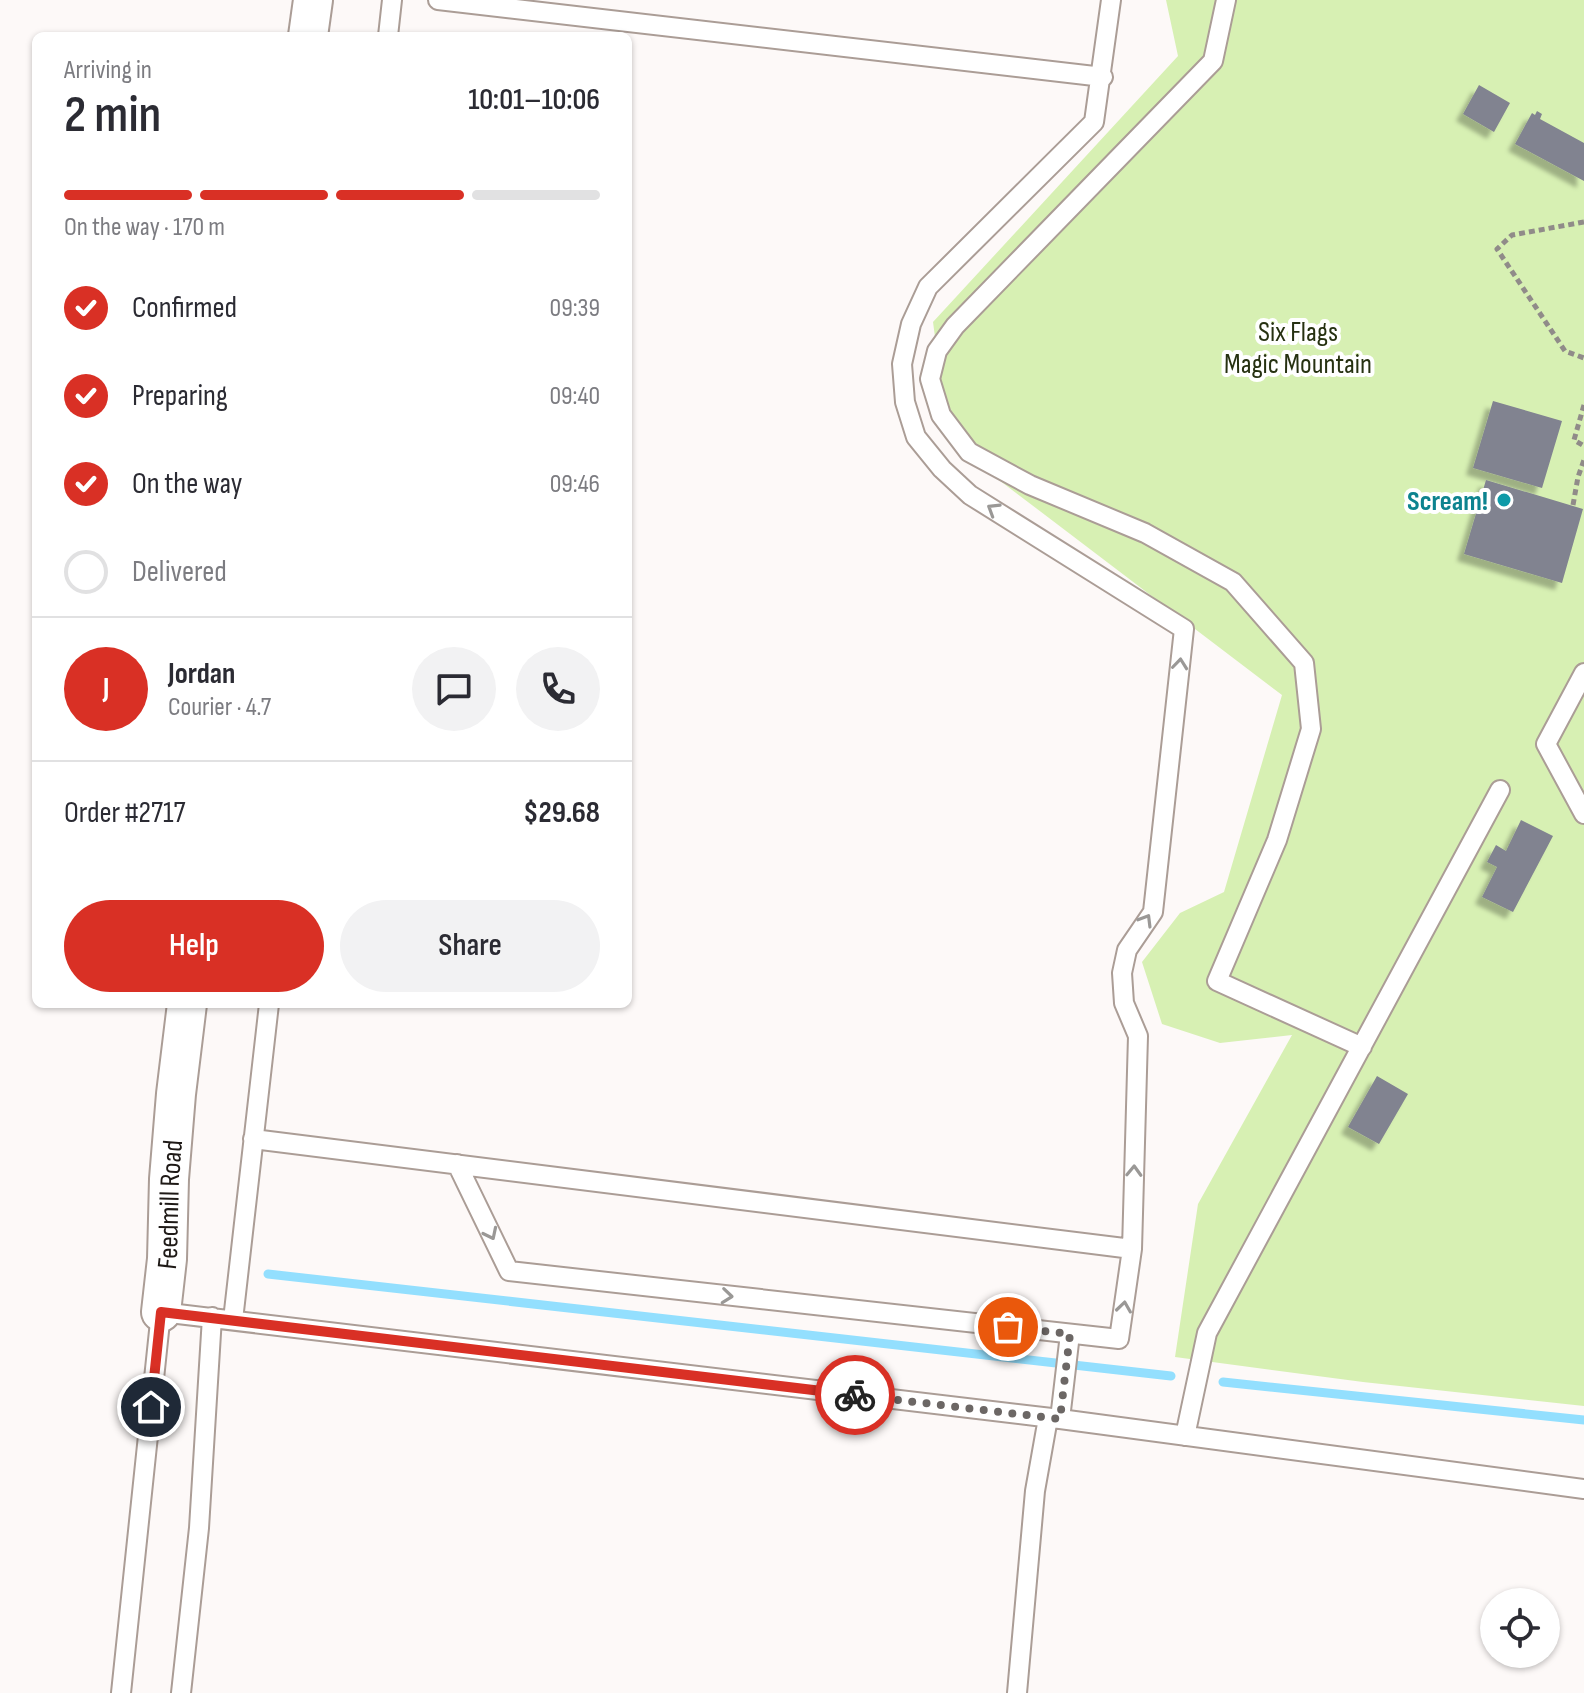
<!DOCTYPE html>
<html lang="en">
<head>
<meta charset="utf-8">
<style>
  :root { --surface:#fff; --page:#f2f2f3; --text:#2b2b33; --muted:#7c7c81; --line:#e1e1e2; --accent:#d93025 }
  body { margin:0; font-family:"Sofia Sans Condensed",sans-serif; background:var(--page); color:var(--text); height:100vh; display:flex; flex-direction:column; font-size:30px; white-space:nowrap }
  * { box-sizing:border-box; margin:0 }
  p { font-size:26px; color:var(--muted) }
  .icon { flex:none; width:44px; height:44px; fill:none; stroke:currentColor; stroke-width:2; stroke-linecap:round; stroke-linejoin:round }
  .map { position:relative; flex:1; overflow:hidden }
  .details { position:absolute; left:32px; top:32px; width:600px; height:976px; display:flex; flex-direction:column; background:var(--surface); border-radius:12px; box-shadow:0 2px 6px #0004 }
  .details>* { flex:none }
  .buttons { position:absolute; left:1480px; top:1588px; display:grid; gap:16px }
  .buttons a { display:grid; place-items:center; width:80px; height:80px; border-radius:50%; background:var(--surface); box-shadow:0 2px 6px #0004; font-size:40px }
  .pin { position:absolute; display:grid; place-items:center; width:68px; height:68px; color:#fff; margin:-34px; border:4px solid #fff; border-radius:50%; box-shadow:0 2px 8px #0007 }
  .courier { position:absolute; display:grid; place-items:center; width:80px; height:80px; margin:-40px; border:6px solid #d93025; border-radius:50%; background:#fff; color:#222; box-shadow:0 2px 10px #0007 }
  .summary em { font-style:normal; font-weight:600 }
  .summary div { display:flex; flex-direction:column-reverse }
  .summary { display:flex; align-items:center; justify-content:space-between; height:136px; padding:0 32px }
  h1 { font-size:52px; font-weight:600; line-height:60px }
  .bar { display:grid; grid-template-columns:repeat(4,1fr); gap:12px 8px; align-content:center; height:96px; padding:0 32px }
  .bar i { height:10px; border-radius:6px; background:var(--line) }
  .bar .active { background:var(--accent) }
  .bar p { grid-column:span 4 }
  .line { display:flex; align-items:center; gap:20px; padding:0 32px; border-top:2px solid var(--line) }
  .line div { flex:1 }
  .round { display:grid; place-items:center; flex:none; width:84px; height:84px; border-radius:42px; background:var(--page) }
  ol { padding:0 32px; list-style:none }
  li { display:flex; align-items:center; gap:24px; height:88px }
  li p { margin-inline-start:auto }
  li .icon { padding:8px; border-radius:50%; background:var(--accent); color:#fff; stroke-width:4 }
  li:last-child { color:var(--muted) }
  li i { width:44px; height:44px; border:4px solid var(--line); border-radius:50% }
  .primary-button { display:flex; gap:16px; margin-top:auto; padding:16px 32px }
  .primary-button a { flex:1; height:92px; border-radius:48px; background:var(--accent); color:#fff; font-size:32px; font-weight:600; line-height:92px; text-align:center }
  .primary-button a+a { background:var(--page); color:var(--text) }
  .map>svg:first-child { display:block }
</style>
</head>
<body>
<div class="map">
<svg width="1584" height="1693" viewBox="0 0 1584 1693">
  <defs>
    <filter id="shadow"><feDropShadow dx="-7" dy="7" stdDeviation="2" flood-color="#0004"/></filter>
  </defs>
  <rect width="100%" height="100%" fill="#fdf9f8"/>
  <path fill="#d7f0b3" d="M1166 0H1584V1406L1363 1382 1175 1357 1198 1204 1292 1035 1220 1043 1162 1024 1142 962 1180 913 1224 892 1282 695 949 442 933 322 1178 56Z"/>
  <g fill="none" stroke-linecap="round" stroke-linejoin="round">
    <path stroke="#93dffe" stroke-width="9" d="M268 1274 1171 1376
      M1223 1382 1584 1420"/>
  </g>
  <path fill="#818390" filter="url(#shadow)" d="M1479 85 1510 103 1494 132 1463 114Z
    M1537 111 1542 114 1540 119 1584 143V181L1515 144 1532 113 1535 115Z
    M1493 401 1562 421 1542 488 1473 468Z
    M1486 480 1583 509 1562 583 1464 554Z
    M1521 820 1553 836 1513 912 1482 897 1497 867 1487 862 1496 845 1506 851Z
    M1377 1076 1408 1094 1379 1144 1348 1127Z"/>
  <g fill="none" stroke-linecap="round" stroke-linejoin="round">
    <g stroke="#ab9d96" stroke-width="22">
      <path id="service" d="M438 0 1103 77
        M1226 0 1213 61 955 326 937 351 930 379 941 415 969 452 1030 485 1145 533 1233 582 1304 663 1311 729 1277 840 1217 981 1362 1047
        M388 36 392 0
        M1584 673 1546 744 1584 814
        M253 1139 1132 1249
        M457 1164 509 1271 1119 1339 1132 1249 1138 1036 1124 1003 1122 973 1127 950 1153 912 1184 629 970 495 942 469 916 437 905 402 902 364 911 324 928 287 1094 122 1111 0
        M233 1320 269 1004
        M1060 1419 1070 1334
        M1185 1436 1207 1333 1500 790
        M121 1693 161 1312 1060 1419 1584 1489
        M181 1693 199 1528 212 1317
        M1017 1693 1035 1491 1048 1418"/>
    </g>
    <g stroke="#ab9d96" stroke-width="42">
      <g id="minor">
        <path d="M308 36 313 0"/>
        <path id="s1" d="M161 1312 167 1259 169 1179 176 1094 187 1004"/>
      </g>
    </g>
    <path stroke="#908b89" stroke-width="5" stroke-dasharray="6 4" stroke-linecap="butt" d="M1584 222 1512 235 1497 249 1565 351 1584 358
      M1584 405 1574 440 1584 446
      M1573 505 1578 477 1584 460"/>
    <use href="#service" stroke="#fff" stroke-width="18"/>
    <use href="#minor" stroke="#fff" stroke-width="38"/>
  </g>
  <defs><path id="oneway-chevron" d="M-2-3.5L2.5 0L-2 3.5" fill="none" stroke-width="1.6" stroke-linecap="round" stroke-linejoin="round" transform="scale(2)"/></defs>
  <g stroke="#9a9896">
    <use href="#oneway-chevron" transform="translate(993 509) rotate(-148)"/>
    <use href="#oneway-chevron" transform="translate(1180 664) rotate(-84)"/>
    <use href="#oneway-chevron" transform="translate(1146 920) rotate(-59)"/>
    <use href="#oneway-chevron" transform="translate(1134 1171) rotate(-88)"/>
    <use href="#oneway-chevron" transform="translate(491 1234) rotate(64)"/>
    <use href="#oneway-chevron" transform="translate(727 1296) rotate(6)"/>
    <use href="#oneway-chevron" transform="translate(1124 1307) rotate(-82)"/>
  </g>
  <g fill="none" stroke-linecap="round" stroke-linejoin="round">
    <path stroke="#6c6765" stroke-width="8" stroke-dasharray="0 14.4" d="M855 1395 1060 1419 1070 1334 1008 1327"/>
    <path stroke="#d93025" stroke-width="10" d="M151 1407 161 1312 855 1395"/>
  </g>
  <circle fill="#0f9aa8" stroke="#fff" stroke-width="3" cx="1504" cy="500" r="8"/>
  <g text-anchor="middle" stroke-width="8" stroke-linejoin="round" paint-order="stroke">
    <g font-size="28" fill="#263111" stroke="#fff">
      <text x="1298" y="341">Six Flags<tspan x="1298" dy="32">Magic Mountain</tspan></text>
    </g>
    <g font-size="28" font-weight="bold" fill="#0d838f" stroke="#fff" text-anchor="end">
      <text x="1488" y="510">Scream!</text>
    </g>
    <g font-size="28" fill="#1e1916" stroke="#fff">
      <text dy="10" stroke="none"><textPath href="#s1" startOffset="108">Feedmill Road</textPath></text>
    </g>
  </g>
</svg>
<div class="buttons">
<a><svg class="icon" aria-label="locate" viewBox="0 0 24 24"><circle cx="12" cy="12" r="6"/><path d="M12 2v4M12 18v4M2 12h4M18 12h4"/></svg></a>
</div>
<div class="pin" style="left:1008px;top:1327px;background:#ea580c"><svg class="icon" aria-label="bag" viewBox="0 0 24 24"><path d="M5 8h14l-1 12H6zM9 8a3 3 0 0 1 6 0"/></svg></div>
<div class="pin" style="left:151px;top:1407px;background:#1f2937"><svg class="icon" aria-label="home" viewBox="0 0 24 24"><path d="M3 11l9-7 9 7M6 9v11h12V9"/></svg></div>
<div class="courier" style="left:855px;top:1395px"><svg class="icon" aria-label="bike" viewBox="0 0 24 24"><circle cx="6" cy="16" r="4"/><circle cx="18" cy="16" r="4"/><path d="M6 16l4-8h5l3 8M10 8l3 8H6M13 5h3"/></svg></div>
<section class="details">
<div class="summary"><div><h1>2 min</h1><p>Arriving in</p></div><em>10:01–10:06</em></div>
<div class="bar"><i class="active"></i><i class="active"></i><i class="active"></i><i></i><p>On the way · 170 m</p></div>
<ol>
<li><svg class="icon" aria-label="check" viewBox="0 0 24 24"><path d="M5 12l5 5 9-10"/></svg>Confirmed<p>09:39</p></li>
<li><svg class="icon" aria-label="check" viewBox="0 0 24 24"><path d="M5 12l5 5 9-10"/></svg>Preparing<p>09:40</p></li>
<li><svg class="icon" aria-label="check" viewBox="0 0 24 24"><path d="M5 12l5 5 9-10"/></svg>On the way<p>09:46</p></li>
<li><i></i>Delivered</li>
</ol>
<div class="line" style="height:144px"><b class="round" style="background:var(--accent);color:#fff">J</b><div><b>Jordan</b><p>Courier · 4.7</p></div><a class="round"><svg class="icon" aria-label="chat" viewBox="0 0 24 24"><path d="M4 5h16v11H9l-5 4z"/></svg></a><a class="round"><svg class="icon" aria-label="phone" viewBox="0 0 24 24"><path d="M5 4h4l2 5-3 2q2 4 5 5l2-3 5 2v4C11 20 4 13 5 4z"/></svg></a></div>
<div class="line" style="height:104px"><div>Order #2717</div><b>$29.68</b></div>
<div class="primary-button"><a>Help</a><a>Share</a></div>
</section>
</div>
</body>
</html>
